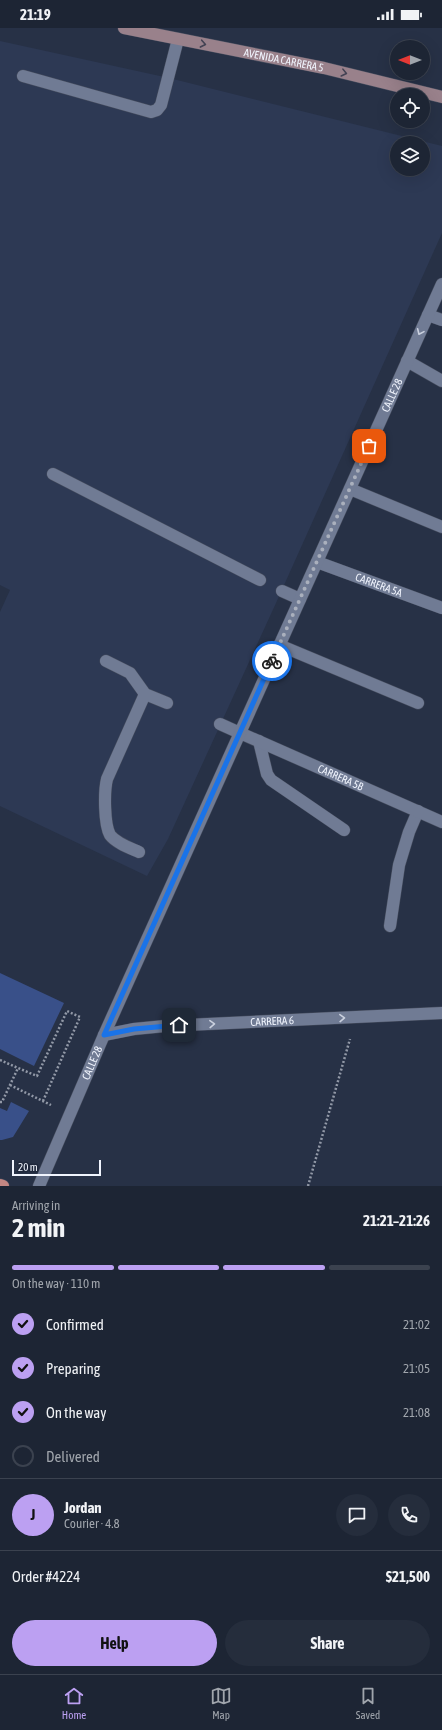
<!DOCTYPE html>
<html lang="en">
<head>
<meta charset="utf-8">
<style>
  :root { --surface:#1d2534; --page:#252d3c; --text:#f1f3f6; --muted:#a0a5ac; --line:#3b424f; --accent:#bca0f2 }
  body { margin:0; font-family:"Asap Condensed",sans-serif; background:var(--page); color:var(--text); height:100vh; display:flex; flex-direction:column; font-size:15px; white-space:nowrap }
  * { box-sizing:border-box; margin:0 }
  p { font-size:13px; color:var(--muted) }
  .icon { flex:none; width:22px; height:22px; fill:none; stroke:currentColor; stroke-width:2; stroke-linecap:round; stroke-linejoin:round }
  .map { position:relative; height:1158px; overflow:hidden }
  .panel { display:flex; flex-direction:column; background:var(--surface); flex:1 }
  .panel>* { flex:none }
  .needle { width:26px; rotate:270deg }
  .tools { position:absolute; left:390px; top:12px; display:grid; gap:8px }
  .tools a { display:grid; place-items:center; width:40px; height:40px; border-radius:50%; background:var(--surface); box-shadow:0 4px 16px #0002,0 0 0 1px var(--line); font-size:20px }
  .scale { position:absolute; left:12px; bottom:10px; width:89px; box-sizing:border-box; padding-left:4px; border:2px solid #f0f4fd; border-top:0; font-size:11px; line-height:14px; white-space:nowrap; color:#f0f4fd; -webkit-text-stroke:3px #1e273b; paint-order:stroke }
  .pin { position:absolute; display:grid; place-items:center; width:34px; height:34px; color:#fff; margin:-17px; border-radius:8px; box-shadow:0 2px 6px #0006 }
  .courier { position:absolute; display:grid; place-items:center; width:40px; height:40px; margin:-20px; border:3px solid #1a73e8; border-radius:50%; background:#fff; color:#222; box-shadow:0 1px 5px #0007 }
  .summary em { font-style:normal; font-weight:700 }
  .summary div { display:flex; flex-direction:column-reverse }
  .summary { display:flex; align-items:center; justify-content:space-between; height:68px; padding:0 12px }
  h1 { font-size:26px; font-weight:700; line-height:30px }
  .bar { display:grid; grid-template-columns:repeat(4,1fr); gap:6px 4px; align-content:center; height:48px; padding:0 12px }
  .bar i { height:5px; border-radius:3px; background:var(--line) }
  .bar .on { background:var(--accent) }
  .bar p { grid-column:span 4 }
  .line { display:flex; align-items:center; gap:10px; padding:0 12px; border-top:1px solid var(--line) }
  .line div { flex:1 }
  .round { display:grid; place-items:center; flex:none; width:42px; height:42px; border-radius:21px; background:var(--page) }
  ol { padding:0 12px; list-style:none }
  li { display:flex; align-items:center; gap:12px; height:44px }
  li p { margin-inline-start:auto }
  li .icon { padding:4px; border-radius:50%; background:var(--accent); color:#111; stroke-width:4 }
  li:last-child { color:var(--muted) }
  li i { width:22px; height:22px; border:2px solid var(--line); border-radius:50% }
  .primary-button { display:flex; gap:8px; margin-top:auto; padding:8px 12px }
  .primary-button a { flex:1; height:46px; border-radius:24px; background:var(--accent); color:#111; font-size:16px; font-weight:700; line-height:46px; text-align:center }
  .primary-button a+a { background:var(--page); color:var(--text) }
  .status { display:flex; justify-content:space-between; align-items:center; height:28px; padding:0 20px; background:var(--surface); direction:ltr }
  .status svg { height:11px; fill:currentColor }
  .dock { display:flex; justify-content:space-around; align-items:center; height:56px; border-top:1px solid var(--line); background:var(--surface); font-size:11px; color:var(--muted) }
  .dock a { display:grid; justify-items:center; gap:2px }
  .dock .on { color:var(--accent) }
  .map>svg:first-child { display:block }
</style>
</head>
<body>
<div class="status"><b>21:19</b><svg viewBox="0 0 49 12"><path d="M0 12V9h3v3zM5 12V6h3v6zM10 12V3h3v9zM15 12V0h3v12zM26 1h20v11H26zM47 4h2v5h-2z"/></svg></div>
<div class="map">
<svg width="442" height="1158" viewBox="0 0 442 1158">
  <rect width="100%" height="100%" fill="#273146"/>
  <path fill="#2d3954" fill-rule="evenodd" d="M0 13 169 50 442 118V205L276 575 168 811 147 848 0 778V584L10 562 0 557ZM397 115H423V141H397Z"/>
  <path fill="#395089" d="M0 945 64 975 34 1038 0 1021Z
    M11 1074 29 1083 13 1109 2 1112H0V1080L7 1083Z"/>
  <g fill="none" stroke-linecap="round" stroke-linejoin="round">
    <g stroke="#464d5e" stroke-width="13">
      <path id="lane" d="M23 48 151 84 157 82 161 77 178 11
        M428 287 442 292
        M407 333 442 353
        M53 446 260 552
        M350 461 442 499
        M282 563 300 571
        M279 617 418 675
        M106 633 130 645 145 666 167 675
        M220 696 240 705
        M259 713 267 746 271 752 344 802
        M139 824C130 820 116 815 110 807 104 796 104 763 107 751L145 666
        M390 898 399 837 409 804 418 783"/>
    </g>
    <g stroke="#464d5e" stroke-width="13">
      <g id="street">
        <path id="s1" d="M317 534 442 580"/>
        <path id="s2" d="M240 705 442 794"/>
        <path id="s3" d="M104 1007 134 1001 165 998 442 985"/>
        <path id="s4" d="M39 1158 104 1007 442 256"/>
      </g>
    </g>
    <g stroke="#464d5e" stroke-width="13">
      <g id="secondary">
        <path id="s5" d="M124 0 324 40 442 69"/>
      </g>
    </g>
    <g stroke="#464d5e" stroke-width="13">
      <path id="primary" d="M0 1157 3 1158"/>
    </g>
    <path stroke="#9299a7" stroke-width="2.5" stroke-dasharray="2 2" stroke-linecap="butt" d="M0 1032 18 1040
      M10 1057 51 1077
      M0 1074H2L18 1040 37 1048 67 983 80 989 43 1073
      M308 1158 350 1011"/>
    <use href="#lane" stroke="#707b94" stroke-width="12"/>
    <use href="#street" stroke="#707b94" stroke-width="12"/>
    <use href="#secondary" stroke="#99818b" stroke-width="12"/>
    <use href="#primary" stroke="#c38682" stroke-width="12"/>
  </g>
  <defs><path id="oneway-chevron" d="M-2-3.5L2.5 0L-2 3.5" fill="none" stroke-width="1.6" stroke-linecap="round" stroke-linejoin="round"/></defs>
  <g stroke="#434253">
    <use href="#oneway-chevron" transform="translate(203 16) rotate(11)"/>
    <use href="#oneway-chevron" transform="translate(344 45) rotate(14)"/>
  </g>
  <g stroke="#cad0de">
    <use href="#oneway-chevron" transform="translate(420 304) rotate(114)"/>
    <use href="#oneway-chevron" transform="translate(342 990) rotate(-2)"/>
    <use href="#oneway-chevron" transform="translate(212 996) rotate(-2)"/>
  </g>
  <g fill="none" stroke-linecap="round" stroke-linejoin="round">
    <path stroke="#aab0bd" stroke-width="4" stroke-dasharray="0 7.2" d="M272 633 369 418"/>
    <path stroke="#1a73e8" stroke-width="5" d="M179 997 134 1001 104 1007 272 633"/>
  </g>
  <g text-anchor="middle" stroke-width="3" stroke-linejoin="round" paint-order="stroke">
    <g font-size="11" fill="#f0f4fd" stroke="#1e273b">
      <text dy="4" stroke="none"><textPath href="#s5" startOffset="163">AVENIDA CARRERA 5</textPath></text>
      <text dy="4" stroke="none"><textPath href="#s4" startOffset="866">CALLE 28</textPath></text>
      <text dy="4" stroke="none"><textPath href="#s1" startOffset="66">CARRERA 5A</textPath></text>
      <text dy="4" stroke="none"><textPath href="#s2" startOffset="110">CARRERA 5B</textPath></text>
      <text dy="4" stroke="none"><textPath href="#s3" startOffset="169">CARRERA 6</textPath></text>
      <text dy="4" stroke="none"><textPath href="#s4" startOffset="134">CALLE 28</textPath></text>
    </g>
  </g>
</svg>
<div class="tools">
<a><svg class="needle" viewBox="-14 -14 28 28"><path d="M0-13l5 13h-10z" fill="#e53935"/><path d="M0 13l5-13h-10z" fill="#a0a5ac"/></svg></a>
<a><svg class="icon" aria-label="locate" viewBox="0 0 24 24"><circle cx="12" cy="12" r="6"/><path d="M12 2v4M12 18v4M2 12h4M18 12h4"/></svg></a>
<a><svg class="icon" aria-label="layers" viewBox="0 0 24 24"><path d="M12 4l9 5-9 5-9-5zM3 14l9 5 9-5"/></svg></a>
</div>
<div class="scale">20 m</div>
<div class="pin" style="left:369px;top:418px;background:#ea580c"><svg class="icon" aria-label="bag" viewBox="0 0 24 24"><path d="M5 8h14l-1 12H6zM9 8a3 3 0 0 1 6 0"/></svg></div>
<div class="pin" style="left:179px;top:997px;background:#1f2937"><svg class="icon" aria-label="home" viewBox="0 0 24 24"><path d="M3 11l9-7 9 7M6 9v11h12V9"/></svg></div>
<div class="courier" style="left:272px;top:633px"><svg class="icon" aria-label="bike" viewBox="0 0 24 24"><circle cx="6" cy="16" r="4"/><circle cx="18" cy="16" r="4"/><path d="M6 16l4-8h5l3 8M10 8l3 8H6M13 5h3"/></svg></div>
</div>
<section class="panel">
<div class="summary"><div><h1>2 min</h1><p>Arriving in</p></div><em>21:21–21:26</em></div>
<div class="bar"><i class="on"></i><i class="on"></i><i class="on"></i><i></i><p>On the way · 110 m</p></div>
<ol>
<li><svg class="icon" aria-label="check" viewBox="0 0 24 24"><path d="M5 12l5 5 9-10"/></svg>Confirmed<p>21:02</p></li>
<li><svg class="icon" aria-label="check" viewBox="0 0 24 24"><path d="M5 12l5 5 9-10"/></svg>Preparing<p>21:05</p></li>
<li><svg class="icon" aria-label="check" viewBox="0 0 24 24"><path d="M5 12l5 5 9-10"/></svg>On the way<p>21:08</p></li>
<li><i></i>Delivered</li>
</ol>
<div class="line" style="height:72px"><b class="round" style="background:var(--accent);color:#111">J</b><div><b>Jordan</b><p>Courier · 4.8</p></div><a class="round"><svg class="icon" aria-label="chat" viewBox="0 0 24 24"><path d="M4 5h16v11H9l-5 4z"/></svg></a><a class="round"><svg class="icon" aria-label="phone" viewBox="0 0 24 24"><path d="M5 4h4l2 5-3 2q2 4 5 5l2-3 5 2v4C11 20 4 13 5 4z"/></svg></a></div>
<div class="line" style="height:52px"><div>Order #4224</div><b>$21,500</b></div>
<div class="primary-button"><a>Help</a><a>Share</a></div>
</section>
<nav class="dock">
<a class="on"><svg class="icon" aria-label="home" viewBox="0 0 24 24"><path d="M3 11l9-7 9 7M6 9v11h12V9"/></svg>Home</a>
<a><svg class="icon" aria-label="map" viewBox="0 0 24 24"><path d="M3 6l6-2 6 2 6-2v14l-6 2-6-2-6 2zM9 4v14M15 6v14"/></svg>Map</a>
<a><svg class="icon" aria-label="saved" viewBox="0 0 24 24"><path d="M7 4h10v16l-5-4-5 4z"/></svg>Saved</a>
</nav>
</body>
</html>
